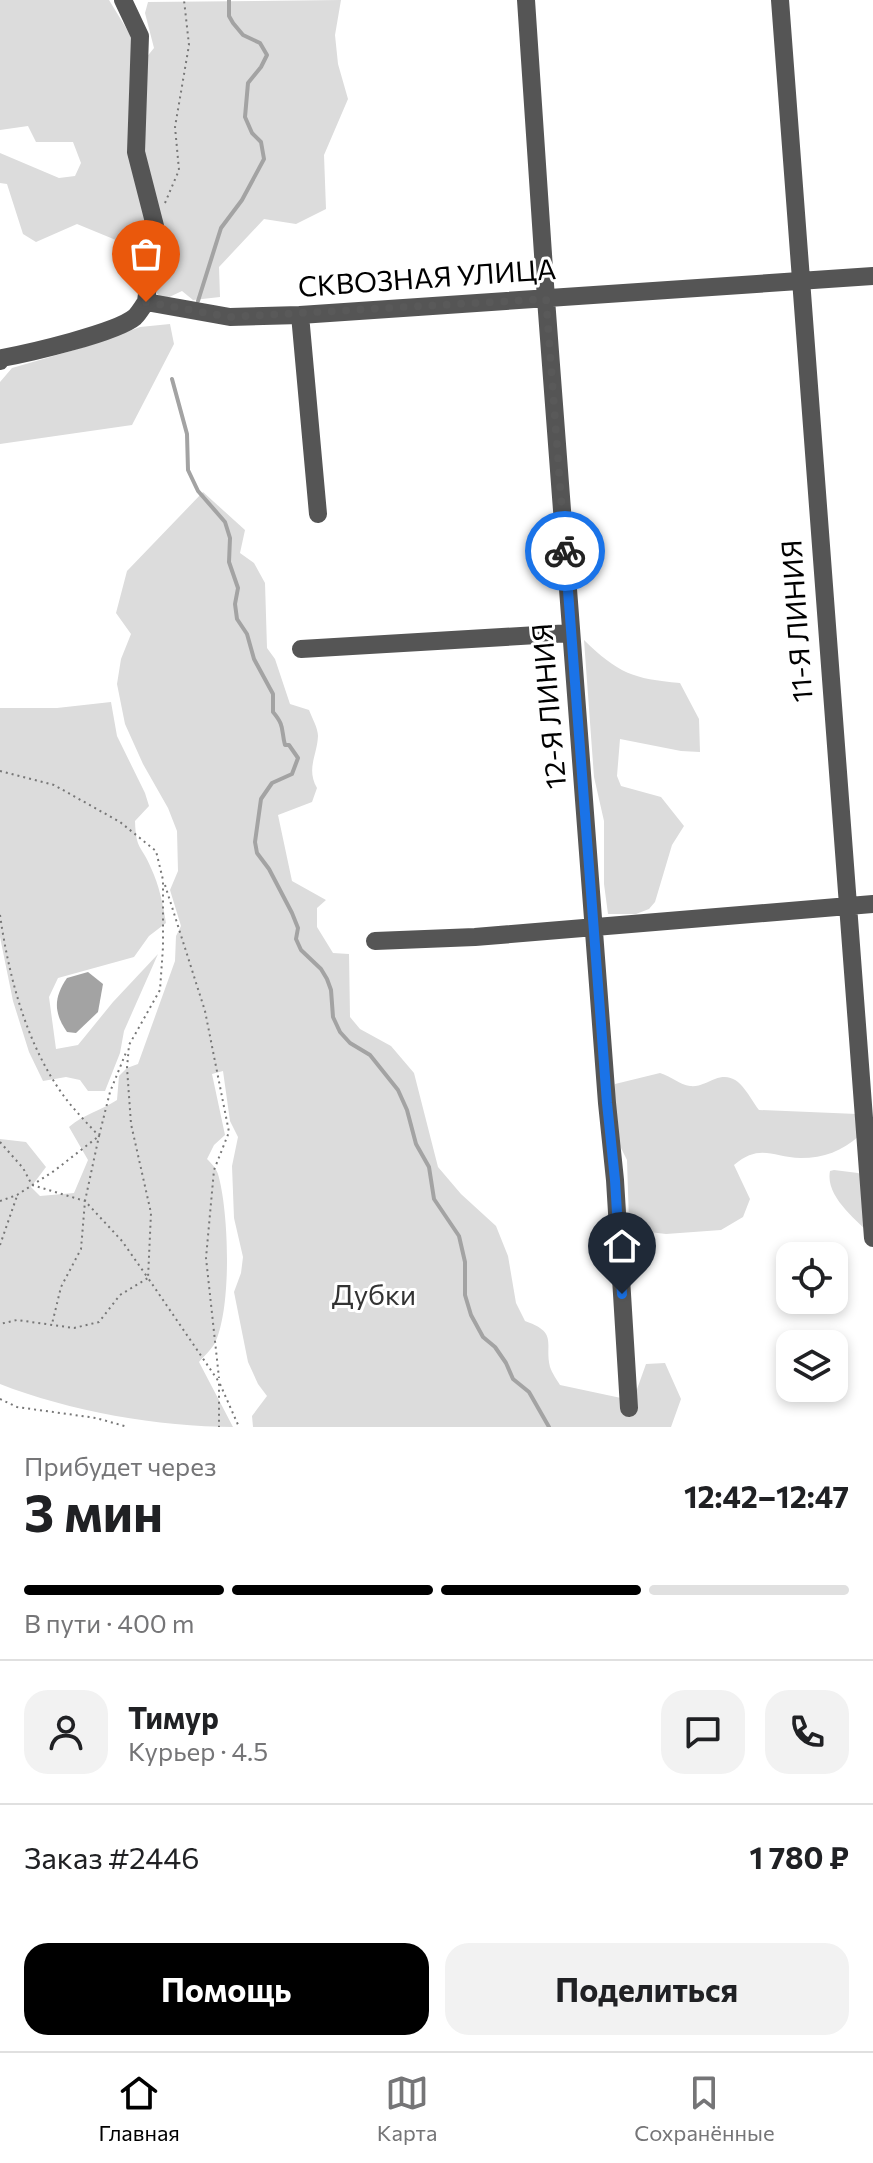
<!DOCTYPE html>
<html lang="ru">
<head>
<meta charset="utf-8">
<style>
  :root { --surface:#fff; --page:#f2f2f2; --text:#202124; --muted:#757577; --line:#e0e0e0; --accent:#000 }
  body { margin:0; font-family:Commissioner,sans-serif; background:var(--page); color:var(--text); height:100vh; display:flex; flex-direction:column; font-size:30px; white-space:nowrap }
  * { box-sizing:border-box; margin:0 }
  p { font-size:26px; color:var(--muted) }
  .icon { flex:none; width:44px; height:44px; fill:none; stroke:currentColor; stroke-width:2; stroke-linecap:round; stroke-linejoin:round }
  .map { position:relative; height:1427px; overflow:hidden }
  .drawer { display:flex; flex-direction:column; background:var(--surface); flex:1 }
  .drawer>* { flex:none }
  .buttons { position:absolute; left:776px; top:1242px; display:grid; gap:16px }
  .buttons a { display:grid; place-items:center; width:72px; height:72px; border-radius:16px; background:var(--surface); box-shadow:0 4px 12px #0003; font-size:40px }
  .pin { position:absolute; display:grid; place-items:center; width:68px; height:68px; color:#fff; margin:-82px -34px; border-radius:50% 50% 50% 0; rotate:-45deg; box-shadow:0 0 8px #0007 }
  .pin .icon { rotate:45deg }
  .courier { position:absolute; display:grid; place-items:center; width:80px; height:80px; margin:-40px; border:6px solid #1a73e8; border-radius:50%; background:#fff; color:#222; box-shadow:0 2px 10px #0007 }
  .headline em { font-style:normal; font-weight:700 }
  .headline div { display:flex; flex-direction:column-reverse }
  .headline { display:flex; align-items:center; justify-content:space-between; height:136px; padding:0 24px }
  h1 { font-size:52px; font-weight:700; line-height:60px }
  .bar { display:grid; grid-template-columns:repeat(4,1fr); gap:12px 8px; align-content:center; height:96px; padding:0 24px }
  .bar i { height:10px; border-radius:6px; background:var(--line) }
  .bar .on { background:var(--accent) }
  .bar p { grid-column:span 4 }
  .line { display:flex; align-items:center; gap:20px; padding:0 24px; border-top:2px solid var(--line) }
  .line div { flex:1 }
  .round { display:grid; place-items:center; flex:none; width:84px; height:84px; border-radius:24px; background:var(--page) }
  .primary-button { display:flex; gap:16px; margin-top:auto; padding:16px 24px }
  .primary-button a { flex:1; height:92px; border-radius:24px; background:var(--accent); color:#fff; font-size:32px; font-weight:700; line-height:92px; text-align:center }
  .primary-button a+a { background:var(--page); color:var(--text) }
  .tab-bar { display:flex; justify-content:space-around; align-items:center; height:112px; border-top:2px solid var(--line); background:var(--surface); font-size:22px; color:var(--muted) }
  .tab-bar a { display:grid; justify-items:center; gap:4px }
  .tab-bar .on { color:var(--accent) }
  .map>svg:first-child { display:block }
</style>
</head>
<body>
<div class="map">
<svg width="873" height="1427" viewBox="0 0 873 1427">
  <rect width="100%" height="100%" fill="#fff"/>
  <path fill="#dcdcdc" d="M0 0H109L145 59 154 48 145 13 148 2 341 0 335 35 338 64 348 99 324 155 326 209 296 224 264 219 219 267 220 297 193 300 182 291 163 300 154 290 153 263 143 245H128L77 224 36 242 23 234 7 184 0 183V153L59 178 75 176 81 163 73 142H36L28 126 0 130Z
    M170 324 174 344 132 425 0 444V382L12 368 88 346 140 327Z
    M203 492 245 530 240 553 254 563 265 583 267 648 275 659 290 704 309 710C312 718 318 728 318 736 317 756 306 769 317 788L312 802 278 815 292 881 326 900 317 908V927L333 953 349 954 350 1017 360 1029 391 1046 414 1073 438 1167 461 1194 496 1226 508 1256 516 1303 525 1321C559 1333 544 1343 550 1367 552 1373 557 1380 560 1385L621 1398 636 1392 646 1364 665 1363 681 1399 671 1427H253L252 1416 267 1396 258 1384 248 1362 234 1292 241 1273 243 1257 234 1218 232 1166 238 1137 230 1121 223 1071 212 1074 225 1135 214 1145 207 1159C211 1163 216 1168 218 1174 229 1212 232 1307 215 1343 211 1350 204 1356 199 1362L233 1427C160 1427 68 1411 0 1384V1139L26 1142 46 1167 31 1187 40 1196 74 1193 88 1160 69 1127C84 1114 100 1111 117 1100L119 1076 127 1068 138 1064 175 961 176 936 181 926 170 890 178 871 177 831 168 808 143 764 125 724 117 684 121 659 131 634 116 613 127 571Z
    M584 640C618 673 633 679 680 683L699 719 700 752 681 751 620 739 617 776 621 786 661 797 684 826 672 845 655 902 649 909 636 914H608L604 884V821L594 777Z
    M111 702 117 736 145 793 149 806 135 821C136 851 141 844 151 868 159 885 163 904 166 923L149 936 134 957 58 978 49 997 56 1049 78 1045 113 1002 158 954 124 1031 120 1053 105 1091H88L80 1080 66 1077 43 1081 29 1052 13 1001 0 937V708H57Z
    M660 1073C671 1076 680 1085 690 1086 700 1087 707 1082 715 1079 739 1070 747 1095 759 1110L857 1114 859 1136C842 1151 824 1158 801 1158 772 1157 760 1143 734 1165L750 1199 743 1217 721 1230 666 1234 641 1231 629 1223 627 1160 619 1144 613 1103 615 1084Z
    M834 1170 858 1173 865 1177 873 1237C857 1220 825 1197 830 1171Z"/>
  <path fill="#a3a3a3" d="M88 972 103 984 98 1012 76 1033 67 1032C53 1012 54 997 67 978Z"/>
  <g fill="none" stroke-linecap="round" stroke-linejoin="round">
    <path stroke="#a3a3a3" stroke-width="4" d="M198 301 221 228 242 200 264 159 261 142 252 133 245 117 248 83 261 67 267 55 260 43 243 35 233 23 229 16V0
      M172 379 187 434 188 470 198 491 225 522 230 538 229 562 238 588 235 604 237 619 247 634 254 659 273 694V712C285 726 281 730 285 745H289L298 758 292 774 272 783 261 799 255 842 257 853 269 869 292 913 298 928 296 939 301 950 321 969 327 979 331 990 333 1017 340 1032 350 1043 370 1055 398 1090 407 1110 416 1144 429 1167 434 1199 459 1236 465 1262V1295L471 1315 483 1337 495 1347 506 1363 513 1379 529 1392 549 1427"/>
    <path stroke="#777" stroke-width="2" stroke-dasharray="2 4" stroke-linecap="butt" d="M165 203 179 170 175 127 189 45 184 0
      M0 771 54 785 120 822 156 851 163 880V947L160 990 129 1045 127 1068 131 1124 151 1213 148 1278 219 1382V1427
      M165 885 205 1011 229 1132 214 1170 206 1258 219 1378
      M0 915C9 978 27 1047 66 1099 76 1112 88 1124 99 1136L85 1201 122 1241 148 1278 120 1295 99 1322 74 1328 17 1320 0 1324
      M0 1142 23 1168 32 1185 85 1201 81 1249 61 1287 52 1324
      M0 1201 17 1195 54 1171 99 1136 110 1092 127 1050
      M0 1245 17 1196
      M220 1384 239 1427
      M0 1399 17 1407 96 1418 128 1427"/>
    <path stroke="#555" stroke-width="18" d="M123 0 140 36 136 152 155 226 146 302
      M526 0 546 299 607 1103 615 1180 629 1408
      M780 0 873 1238
      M146 302 230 317 300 315 873 276
      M300 315 318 514
      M0 361 2 358C29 353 116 333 135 317 139 313 143 306 146 302
      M301 649 571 633
      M375 941 475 937 873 904"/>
  </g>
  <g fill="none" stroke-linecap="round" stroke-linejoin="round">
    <path stroke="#595959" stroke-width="8" stroke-dasharray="0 14.4" d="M146 302 230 317 546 299 565 551"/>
    <path stroke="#1a73e8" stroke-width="10" d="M565 551 607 1103 615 1180 622 1294"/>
  </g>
  <g text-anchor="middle" stroke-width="6" stroke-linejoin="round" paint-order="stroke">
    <g font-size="28" fill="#000" stroke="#fff">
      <text transform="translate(427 278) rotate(-4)" y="10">СКВОЗНАЯ УЛИЦА</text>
      <text transform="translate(797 621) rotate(-94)" y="10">11-Я ЛИНИЯ</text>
      <text transform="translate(549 706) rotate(-95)" y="10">12-Я ЛИНИЯ</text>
    </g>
    <g font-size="28" fill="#333" stroke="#fff">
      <text x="374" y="1305">Дубки</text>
    </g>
  </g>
</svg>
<div class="buttons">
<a><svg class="icon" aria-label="locate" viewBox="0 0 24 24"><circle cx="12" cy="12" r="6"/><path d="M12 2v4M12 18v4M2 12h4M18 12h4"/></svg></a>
<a><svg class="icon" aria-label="layers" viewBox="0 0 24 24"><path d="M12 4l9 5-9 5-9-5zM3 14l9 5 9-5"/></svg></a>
</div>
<div class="pin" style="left:146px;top:302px;background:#ea580c"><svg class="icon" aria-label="bag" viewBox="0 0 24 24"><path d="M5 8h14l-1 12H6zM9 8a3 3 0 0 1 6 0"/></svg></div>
<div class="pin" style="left:622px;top:1294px;background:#1f2937"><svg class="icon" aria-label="home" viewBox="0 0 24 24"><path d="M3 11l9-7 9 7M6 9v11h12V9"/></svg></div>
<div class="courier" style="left:565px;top:551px"><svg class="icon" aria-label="bike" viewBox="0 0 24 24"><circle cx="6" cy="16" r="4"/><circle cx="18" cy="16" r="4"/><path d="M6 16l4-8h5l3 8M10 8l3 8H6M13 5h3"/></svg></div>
</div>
<section class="drawer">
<div class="headline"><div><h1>3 мин</h1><p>Прибудет через</p></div><em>12:42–12:47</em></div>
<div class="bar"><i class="on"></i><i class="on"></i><i class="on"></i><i></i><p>В пути · 400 m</p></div>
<div class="line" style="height:144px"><a class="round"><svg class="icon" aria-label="person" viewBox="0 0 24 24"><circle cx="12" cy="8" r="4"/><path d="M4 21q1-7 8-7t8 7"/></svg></a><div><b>Тимур</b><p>Курьер · 4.5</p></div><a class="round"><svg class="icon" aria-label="chat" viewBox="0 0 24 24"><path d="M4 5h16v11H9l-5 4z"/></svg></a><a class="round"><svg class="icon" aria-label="phone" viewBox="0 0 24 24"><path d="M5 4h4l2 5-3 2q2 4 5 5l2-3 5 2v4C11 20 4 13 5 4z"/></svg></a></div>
<div class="line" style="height:104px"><div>Заказ #2446</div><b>1 780 ₽</b></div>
<div class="primary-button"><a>Помощь</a><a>Поделиться</a></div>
</section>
<nav class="tab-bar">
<a class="on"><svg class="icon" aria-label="home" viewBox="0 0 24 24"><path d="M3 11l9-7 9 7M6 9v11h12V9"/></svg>Главная</a>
<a><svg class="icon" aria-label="map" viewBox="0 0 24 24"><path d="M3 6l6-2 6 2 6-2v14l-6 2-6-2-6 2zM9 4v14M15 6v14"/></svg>Карта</a>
<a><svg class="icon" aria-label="saved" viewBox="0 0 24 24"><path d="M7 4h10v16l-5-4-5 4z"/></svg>Сохранённые</a>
</nav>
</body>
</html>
